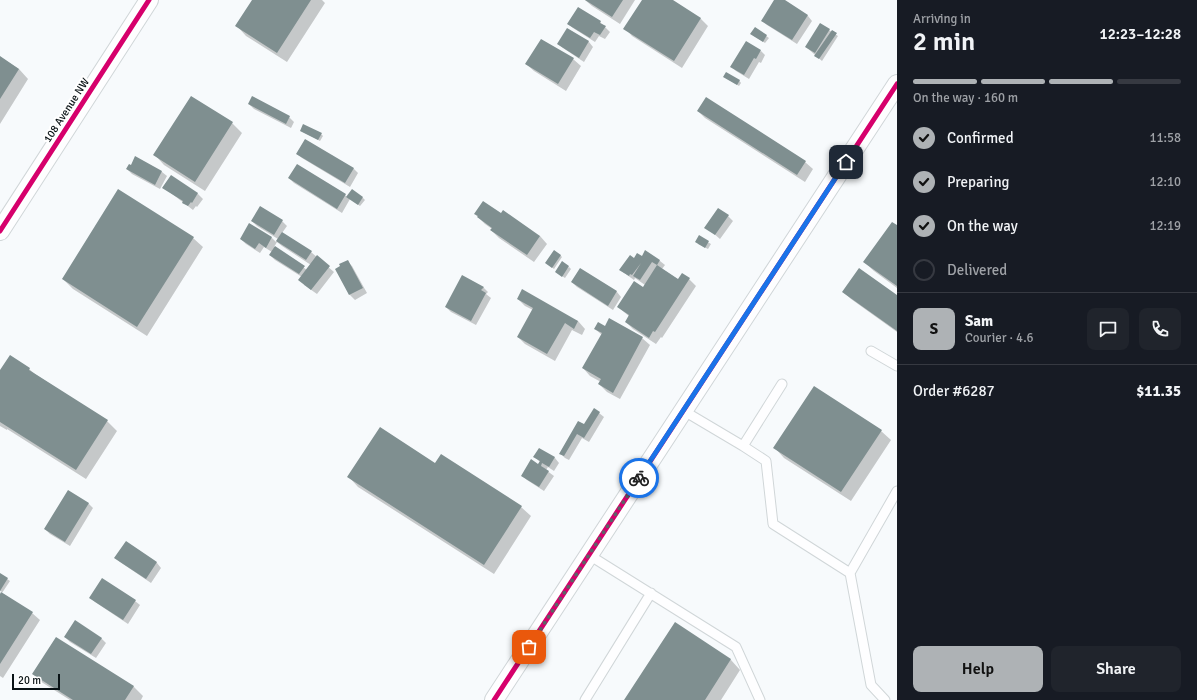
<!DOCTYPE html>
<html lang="en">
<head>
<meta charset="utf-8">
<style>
  :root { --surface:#171b24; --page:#20242c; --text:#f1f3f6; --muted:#9ea1a6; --line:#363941; --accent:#aeb2b5 }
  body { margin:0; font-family:Signika,sans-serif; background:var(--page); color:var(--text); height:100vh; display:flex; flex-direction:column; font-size:15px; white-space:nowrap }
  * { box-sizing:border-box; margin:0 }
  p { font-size:13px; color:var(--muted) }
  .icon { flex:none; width:22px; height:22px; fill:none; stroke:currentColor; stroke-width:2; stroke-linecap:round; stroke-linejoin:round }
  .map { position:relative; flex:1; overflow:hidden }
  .details { display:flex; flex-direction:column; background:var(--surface); width:300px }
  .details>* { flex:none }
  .scale { position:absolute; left:12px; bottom:10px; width:48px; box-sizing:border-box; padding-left:4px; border:2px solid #091215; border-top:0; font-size:11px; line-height:14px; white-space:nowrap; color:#091215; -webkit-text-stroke:3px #fff; paint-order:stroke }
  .pin { position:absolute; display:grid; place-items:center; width:34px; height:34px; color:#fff; margin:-17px; border-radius:8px; box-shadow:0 2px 6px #0006 }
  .courier { position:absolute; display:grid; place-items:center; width:40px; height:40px; margin:-20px; border:3px solid #1a73e8; border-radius:50%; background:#fff; color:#222; box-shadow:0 1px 5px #0007 }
  .summary em { font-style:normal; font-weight:600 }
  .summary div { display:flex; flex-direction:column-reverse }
  .summary { display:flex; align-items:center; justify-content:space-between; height:68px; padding:0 16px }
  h1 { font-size:26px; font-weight:600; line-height:30px }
  .bar { display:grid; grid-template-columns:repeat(4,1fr); gap:6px 4px; align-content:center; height:48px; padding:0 16px }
  .bar i { height:5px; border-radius:3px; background:var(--line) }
  .bar .selected { background:var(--accent) }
  .bar p { grid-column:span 4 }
  .line { display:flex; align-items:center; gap:10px; padding:0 16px; border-top:1px solid var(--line) }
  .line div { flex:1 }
  .round { display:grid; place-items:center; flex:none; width:42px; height:42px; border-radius:8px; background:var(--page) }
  ol { padding:0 16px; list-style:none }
  li { display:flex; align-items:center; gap:12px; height:44px }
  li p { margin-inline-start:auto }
  li .icon { padding:4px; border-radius:50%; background:var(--accent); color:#111; stroke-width:4 }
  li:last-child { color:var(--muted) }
  li i { width:22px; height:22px; border:2px solid var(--line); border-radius:50% }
  .button { display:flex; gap:8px; margin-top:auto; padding:8px 16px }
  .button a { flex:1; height:46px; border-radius:8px; background:var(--accent); color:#111; font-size:16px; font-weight:600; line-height:46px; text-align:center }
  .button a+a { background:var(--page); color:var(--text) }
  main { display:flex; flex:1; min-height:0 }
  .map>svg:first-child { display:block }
</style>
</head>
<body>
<main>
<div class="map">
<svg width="897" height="700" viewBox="0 0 897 700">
  <rect width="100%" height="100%" fill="#f7fafc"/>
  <path fill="#0003" fill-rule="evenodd" d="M253 0H322L325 3 287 62 246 36 237 26Z
    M585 0H635L620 24 592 6Z
    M643 0H671L701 19 708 26 682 68 632 36 625 28Z
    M775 0H783L808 16 812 21 797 44 767 25 762 21Z
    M600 22 610 32 605 39 599 36 595 42 573 28 568 24Z
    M820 24 838 36 822 61 806 47Z
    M755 28 769 38 765 43 754 36Z
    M568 29 589 42 593 47 584 62 563 48 558 44Z
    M761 51 765 55 761 63 759 62 749 79 736 71 732 67Z
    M0 57 19 69 28 79 0 124Z
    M573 59 581 66 566 91 534 71 526 64Z
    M724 77 739 80 741 83 739 86Z
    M706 99 805 162 813 169 805 182 705 118 698 111Z
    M249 104 289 117 294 122 291 128 254 109Z
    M232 123 242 133 205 191 164 165 155 155Z
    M301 131 321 134 323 136 320 141Z
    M305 140 354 169 358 173 350 187 302 158 297 154Z
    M135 158 162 172 167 176 160 189 132 174 127 169 131 166Z
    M171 176 198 194 203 199 197 207 196 206 193 210 163 187Z
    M289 178 345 195 347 197 363 198 365 200 360 206 350 199 342 213 294 183Z
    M475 214 540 236 547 244 534 262 499 238 491 230 492 229 485 224Z
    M728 216 733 221 720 239 706 227Z
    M252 221H282L287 226 282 233 311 252 334 272 317 294 304 285 302 277 275 260 270 255 272 252 264 247 260 253 246 244 241 239 250 225 272 238 276 242 278 239 257 226ZM277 242 282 246 311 265 307 270 274 247Z
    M897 226V288L874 271 864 262Z
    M699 237 711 244 708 249 698 244Z
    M193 238 203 247 147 336 73 289 63 279Z
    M645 252 660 261 665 265 662 269 679 280 689 279 696 286 662 338 661 337 656 344 633 329 626 322 630 317 618 307 643 289 645 285 635 278 634 280 620 270 634 259 642 257Z
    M560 255 562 257 554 269 549 265Z
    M347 261 352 266 367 293 355 300 350 295 336 270Z
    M569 267 571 269 565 278 559 274Z
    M580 269 617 292 621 297 613 310 577 287 572 282Z
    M483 287 488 292 486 294 491 298 476 325 451 312 446 307Z
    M843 292 897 297V332L851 299Z
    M518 299 578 321 585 329 582 335 572 330 555 361 525 344 518 337 533 310 525 306Z
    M605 327 642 338 650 345 620 399 607 392 599 384 601 382 590 376 583 368 602 335 595 329Z
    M29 369 35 374 107 421 117 431 86 479 7 429V430L0 426V372Z
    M599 413 604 417 589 442 582 438 569 460 565 458 560 453 579 422 585 426Z
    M881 431 891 440 851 501 784 458 775 448Z
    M539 449 555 458 559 463 554 471 548 467 546 470 554 476 544 491 527 480 522 475 538 465 540 462 535 457Z
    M436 464 521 507 531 516 494 574 358 487 349 477Z
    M88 503 93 508 70 546 50 534 45 529Z
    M126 542 157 563 161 568 151 583 120 562 115 558Z
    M0 574 10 581 2 593 32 613 40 620 3 678 0 676V596L2 592 0 591Z
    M90 597 135 601 140 605 128 624 95 602Z
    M675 624 731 660 740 670 721 700H625Z
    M65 637 101 638 106 643 96 658 70 642Z
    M56 638 134 687 143 696 141 700H70L43 683 33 674Z"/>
  <path fill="#7f8f90" d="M252 0H311L277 53 235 26Z
    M585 0H623L612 17Z
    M642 0H673L701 18 674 61 623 29Z
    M774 0H785L808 15 792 40 761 21Z
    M578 7 601 21 600 23 606 26 600 35 594 32 590 38 567 24Z
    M820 23 830 29 815 53 805 47Z
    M755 27 767 35 763 42 750 34Z
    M567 28 589 41 579 58 557 44Z
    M832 30 837 33 819 59 814 56Z
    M541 39 574 58 558 84 525 64Z
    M746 41 761 50 756 59 754 58 744 75 730 67Z
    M0 56 19 69 0 99Z
    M726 72 740 80 737 85 723 77Z
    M191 96 233 122 195 182 153 155Z
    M252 96 290 116 286 124 248 104Z
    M706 97 806 161 797 175 697 111Z
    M303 124 322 133 318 140 300 131Z
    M305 139 354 168 345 183 296 154Z
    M135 156 162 171 155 185 126 169 129 164 131 165Z
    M297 164 346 194 337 209 288 178Z
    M171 175 198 193 192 203 191 202 188 206 182 203 183 201 162 188Z
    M118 189 194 237 137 327 62 279Z
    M352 189 363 197 358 205 346 197Z
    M483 201 501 213 503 210 540 236 527 255 490 230 492 228 477 217 478 216 474 214Z
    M260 206 283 220 274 235 251 221Z
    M718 208 729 215 715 235 704 228Z
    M892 222 897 225V286L863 262Z
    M249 223 272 237 266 248 259 243 255 249 240 239Z
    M282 232 312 251 306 260 276 241Z
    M699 235 709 241 705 248 695 242Z
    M275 246 305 266 299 274 269 255Z
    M554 250 561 255 552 268 545 263Z
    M645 250 660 260 657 265 652 262 640 280 633 276 641 263 632 275 630 274 629 276 619 270 630 255 634 258 637 253 642 256Z
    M317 255 330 266 311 290 298 280Z
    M348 260 363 288 349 295 335 269 340 266 339 264Z
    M562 261 569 266 562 277 555 272Z
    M657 265 678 279 682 273 690 278 655 332 653 331 649 338 625 322 629 315 617 307 634 281 643 287Z
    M580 268 617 291 608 306 571 282Z
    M859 268 897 295V331L842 292Z
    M462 275 484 287 481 290 486 293 471 321 445 307Z
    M522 289 578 321 574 329 565 323 547 354 517 337 533 308 517 299Z
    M609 318 643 337 613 393 598 384 601 379 582 368 602 333 594 329 598 322 605 326Z
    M10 355 30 368 29 370 108 420 76 470 0 422V370Z
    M814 386 882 430 841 492 773 448Z
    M594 408 600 412 584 438 577 434 564 456 559 454 578 421 584 424Z
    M380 427 435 463 441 454 522 506 484 565 347 477Z
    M539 448 555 457 549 467 542 463 541 466 549 471 539 487 521 476 531 459 538 464 540 461 533 457Z
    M68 490 89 503 65 542 44 529Z
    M126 541 157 562 146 579 114 558Z
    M0 573 8 578 0 591Z
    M102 578 136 600 123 620 89 598Z
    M1 592 33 612 0 664V594Z
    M75 620 102 638 91 654 64 637Z
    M675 622 731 659 705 700H624Z
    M56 637 134 686 125 700H73L32 674Z"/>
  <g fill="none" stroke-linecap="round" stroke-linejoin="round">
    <g stroke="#d0d6d8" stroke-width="11">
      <path id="service" d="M871 351 897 366
        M684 411 743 446 782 384
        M743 446 766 461 773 524 850 573 897 491
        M589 555 736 647 760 700
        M850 573 871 685 885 700
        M585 700 651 593"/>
    </g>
    <g stroke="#d0d6d8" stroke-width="20">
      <path id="minor" d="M0 231 149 0
        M494 700 897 84"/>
    </g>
    <use href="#service" stroke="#fefeff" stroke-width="9"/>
    <use href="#minor" stroke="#fefeff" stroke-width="18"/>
    <g stroke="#fff" stroke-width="8">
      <path id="cycleway" d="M0 231 149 0
        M494 700 897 84"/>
    </g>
    <use href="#cycleway" stroke="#d6006c" stroke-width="5"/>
  </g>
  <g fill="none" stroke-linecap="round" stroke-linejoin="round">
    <path stroke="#5c6366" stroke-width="4" stroke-dasharray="0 7.2" d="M529 647 639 478"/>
    <path stroke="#1a73e8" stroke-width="5" d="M639 478 846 162"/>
  </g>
  <g text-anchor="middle" stroke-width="4" stroke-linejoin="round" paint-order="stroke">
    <g font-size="11" fill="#091215" stroke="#fff">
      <text transform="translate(66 110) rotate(-57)" y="4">108 Avenue NW</text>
    </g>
  </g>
</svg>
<div class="scale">20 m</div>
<div class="pin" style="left:529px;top:647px;background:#ea580c"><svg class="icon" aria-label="bag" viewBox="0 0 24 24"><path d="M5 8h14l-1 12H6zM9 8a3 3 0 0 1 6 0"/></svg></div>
<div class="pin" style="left:846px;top:162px;background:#1f2937"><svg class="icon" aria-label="home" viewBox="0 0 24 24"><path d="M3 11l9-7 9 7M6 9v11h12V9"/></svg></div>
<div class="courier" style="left:639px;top:478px"><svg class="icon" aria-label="bike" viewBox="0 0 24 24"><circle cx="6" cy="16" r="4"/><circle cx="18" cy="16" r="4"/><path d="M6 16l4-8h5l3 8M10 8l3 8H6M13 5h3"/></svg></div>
</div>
<section class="details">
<div class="summary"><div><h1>2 min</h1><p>Arriving in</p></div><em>12:23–12:28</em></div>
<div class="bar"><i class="selected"></i><i class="selected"></i><i class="selected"></i><i></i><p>On the way · 160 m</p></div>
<ol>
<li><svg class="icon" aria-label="check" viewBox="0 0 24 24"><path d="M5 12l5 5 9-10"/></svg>Confirmed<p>11:58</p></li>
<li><svg class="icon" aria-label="check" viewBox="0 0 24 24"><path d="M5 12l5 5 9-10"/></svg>Preparing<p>12:10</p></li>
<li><svg class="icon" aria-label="check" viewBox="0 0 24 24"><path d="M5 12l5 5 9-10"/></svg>On the way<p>12:19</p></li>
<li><i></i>Delivered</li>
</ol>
<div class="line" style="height:72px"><b class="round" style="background:var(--accent);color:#111">S</b><div><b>Sam</b><p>Courier · 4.6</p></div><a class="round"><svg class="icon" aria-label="chat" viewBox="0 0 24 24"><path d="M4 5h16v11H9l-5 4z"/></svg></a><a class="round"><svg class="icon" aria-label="phone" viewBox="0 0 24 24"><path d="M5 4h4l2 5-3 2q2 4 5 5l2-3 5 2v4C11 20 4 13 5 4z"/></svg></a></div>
<div class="line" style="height:52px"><div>Order #6287</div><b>$11.35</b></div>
<div class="button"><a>Help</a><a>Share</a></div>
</section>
</main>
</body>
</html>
